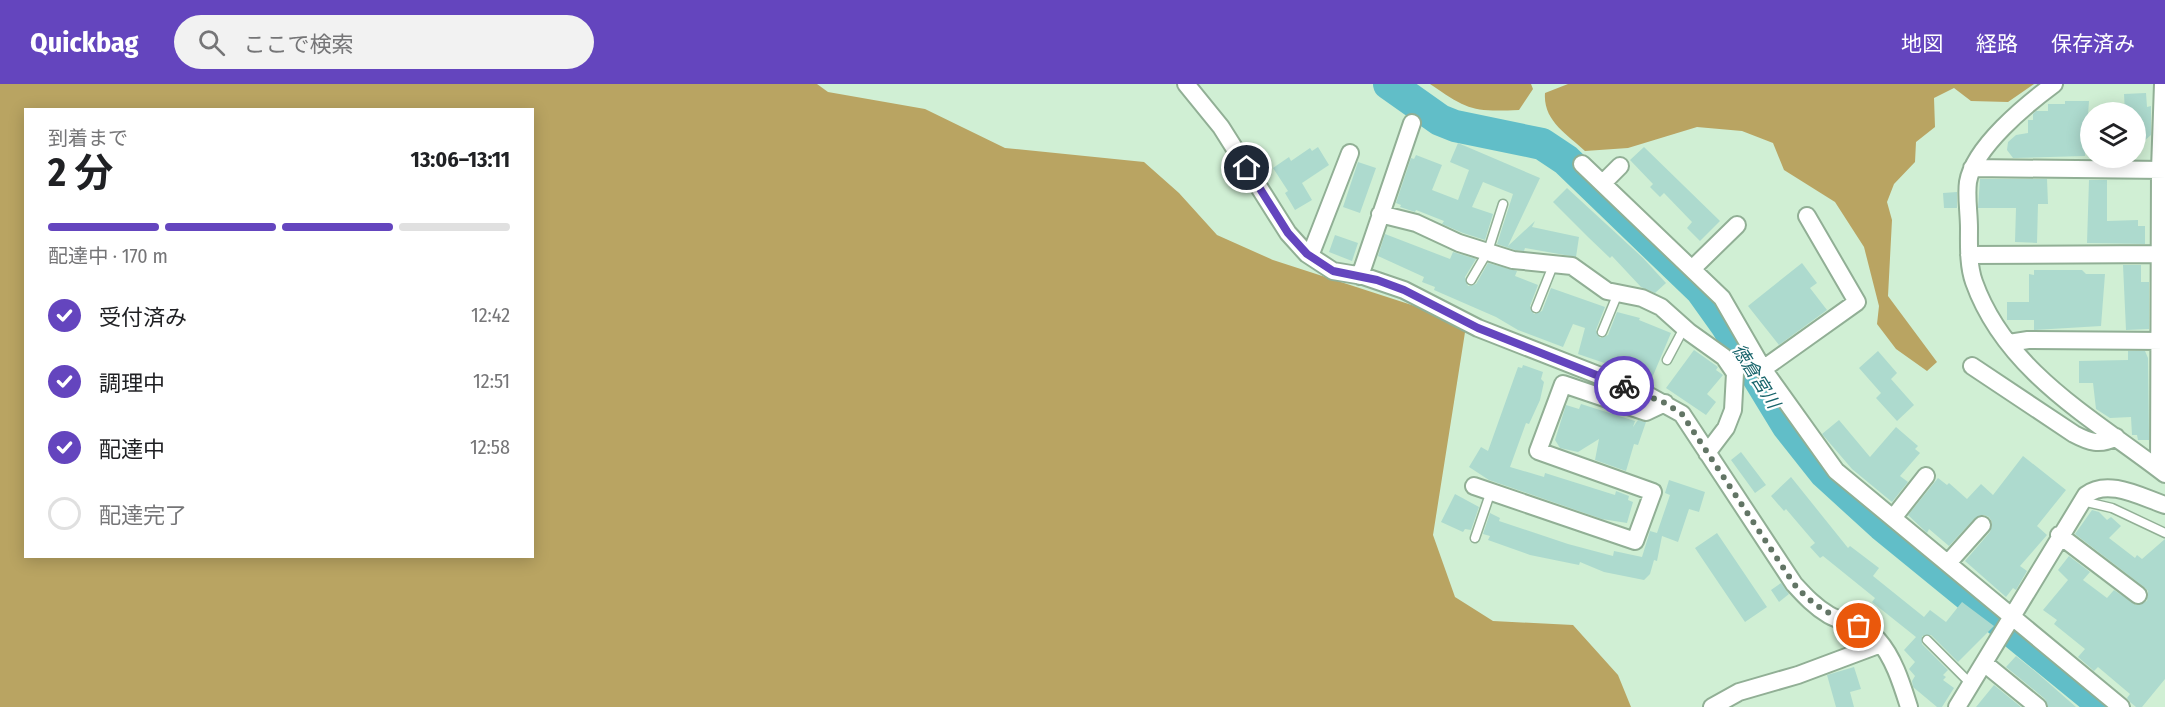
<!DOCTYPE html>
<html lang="ja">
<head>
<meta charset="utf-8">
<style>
  :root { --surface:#fff; --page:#f2f2f2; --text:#202124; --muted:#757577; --line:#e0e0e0; --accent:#6445be }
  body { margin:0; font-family:"Fira Sans Condensed","Noto Sans JP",sans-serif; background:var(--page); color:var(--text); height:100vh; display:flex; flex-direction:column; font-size:22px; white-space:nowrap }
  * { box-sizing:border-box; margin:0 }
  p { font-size:20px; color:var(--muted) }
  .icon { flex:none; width:33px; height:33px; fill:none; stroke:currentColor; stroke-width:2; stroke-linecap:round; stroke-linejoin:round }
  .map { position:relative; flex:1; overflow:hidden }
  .details { position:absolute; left:24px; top:24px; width:510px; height:450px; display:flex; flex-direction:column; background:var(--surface); border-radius:0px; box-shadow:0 3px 15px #0003 }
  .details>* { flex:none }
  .buttons { position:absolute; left:2080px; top:18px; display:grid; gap:12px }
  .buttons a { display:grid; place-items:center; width:66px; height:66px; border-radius:50%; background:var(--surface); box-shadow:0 3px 15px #0003; font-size:30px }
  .pin { position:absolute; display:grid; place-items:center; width:51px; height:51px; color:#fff; margin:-26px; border:3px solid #fff; border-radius:50%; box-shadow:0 2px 6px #0007 }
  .courier { position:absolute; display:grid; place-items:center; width:60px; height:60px; margin:-30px; border:4px solid #6445be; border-radius:50%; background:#fff; color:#222; box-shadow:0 2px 8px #0007 }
  .overview em { font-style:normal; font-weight:700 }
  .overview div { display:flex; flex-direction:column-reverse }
  .overview { display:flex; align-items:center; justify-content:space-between; height:102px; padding:0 24px }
  h1 { font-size:39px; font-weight:700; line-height:45px }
  .bar { display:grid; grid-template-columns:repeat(4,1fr); gap:9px 6px; align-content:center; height:72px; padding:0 24px }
  .bar i { height:8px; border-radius:4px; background:var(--line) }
  .bar .selected { background:var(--accent) }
  .bar p { grid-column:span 4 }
  ol { padding:0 24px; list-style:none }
  li { display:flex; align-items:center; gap:18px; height:66px }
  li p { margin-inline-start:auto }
  li .icon { padding:6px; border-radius:50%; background:var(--accent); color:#fff; stroke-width:4 }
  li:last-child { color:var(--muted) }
  li i { width:33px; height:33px; border:3px solid var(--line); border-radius:50% }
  header { display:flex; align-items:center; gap:36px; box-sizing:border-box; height:84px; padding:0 30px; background:var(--accent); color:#fff }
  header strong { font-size:28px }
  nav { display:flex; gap:33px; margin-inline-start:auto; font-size:21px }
  .search { width:420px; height:54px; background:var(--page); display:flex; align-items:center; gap:15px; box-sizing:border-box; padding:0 21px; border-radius:33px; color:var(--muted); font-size:22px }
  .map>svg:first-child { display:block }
</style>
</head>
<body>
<header>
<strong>Quickbag</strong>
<div class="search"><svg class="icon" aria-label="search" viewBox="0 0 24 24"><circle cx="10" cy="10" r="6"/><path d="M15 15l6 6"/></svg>ここで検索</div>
<nav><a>地図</a><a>経路</a><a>保存済み</a></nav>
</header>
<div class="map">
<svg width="2165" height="623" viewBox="0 0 2165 623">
  <rect width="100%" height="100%" fill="#d0efd4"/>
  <path fill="#b9a462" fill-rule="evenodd" d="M0 0H817L828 8 925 25 1005 64 1144 78 1179 109 1217 151 1273 176 1458 236 1466 242 1433 451 1455 513 1493 537 1573 541 1618 591 1631 623H0ZM26 26H532V472H26Z
    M1430 0H1531L1533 5 1519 26C1472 28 1468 26 1430 0Z
    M1568 0H2034L2008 18 1971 17 1954 4 1934 14 1935 43 1916 58 1915 78 1894 100 1887 118 1892 136 1888 212 1937 278 1927 287 1896 265 1877 240 1879 222 1864 163 1835 118 1784 86 1773 59 1742 47 1697 43 1628 64 1585 67C1567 50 1543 37 1545 9Z"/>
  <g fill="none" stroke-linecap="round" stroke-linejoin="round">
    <path stroke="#61bec8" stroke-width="32" d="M1389 0 1440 36 1455 42 1542 60 1566 76 1701 206 1726 241 1787 341 1825 389 1882 441 2105 623"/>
  </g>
  <path fill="#addace" d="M2146 9 2147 23 2151 22V51L2136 64V28H2125L2124 10Z
    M2065 17H2089L2085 72 2013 74 2007 66 2008 58 2016 51 2028 49V36H2033V30L2036 27H2048V20H2065Z
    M1458 59 1540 94 1508 162 1535 137 1532 143 1579 153 1576 173 1525 164 1524 167 1515 166 1497 160 1513 110 1483 98 1472 123 1493 130 1485 156 1463 149 1442 140 1444 137 1416 126 1415 128 1400 123 1401 121 1396 119 1411 74 1414 75 1416 71 1442 81 1432 106 1458 116 1469 86 1450 78Z
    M1318 63 1329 81 1302 99 1312 116 1295 126 1285 109 1288 107 1273 84 1289 73 1291 77 1310 64 1312 67Z
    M1644 63 1720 137 1700 157 1687 144 1692 138 1664 109 1660 113 1650 103 1653 100 1630 76Z
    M1358 78 1376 84 1360 129 1343 123Z
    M1980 95H2047L2048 120H2038L2037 159 2015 158 2016 124H1978Z
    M2089 96H2107V137L2138 136V142H2145V160L2087 159Z
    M1567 104 1643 174 1666 199 1655 209 1641 203 1612 172 1610 174 1588 153 1553 118Z
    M1957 108V124H1944L1943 109Z
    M1385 150 1450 175 1453 168 1476 175 1465 193 1468 202 1476 200 1488 179 1517 187 1515 192 1538 201 1530 222 1534 230 1542 227 1551 204 1605 223 1596 246 1600 254 1608 251 1617 228 1640 234 1639 236 1671 249 1652 294 1620 280 1619 284 1578 270 1585 244 1573 240 1563 263 1518 246 1496 233 1434 206 1435 203 1422 198 1424 193 1378 172Z
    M1335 151 1358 159 1352 177 1329 168Z
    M1802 179 1817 199 1810 204 1827 226 1779 261 1748 222Z
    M2123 181H2141V198H2149V245L2126 246Z
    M2034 186H2082L2086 190H2105L2101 242 2034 246V236H2007V218H2029V190L2034 191Z
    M1694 266 1718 283 1716 286 1723 291 1707 310 1716 318 1706 331 1666 304Z
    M1878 267 1897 289 1891 295 1914 321 1897 337 1876 314 1881 309 1859 284Z
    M2128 267H2145L2148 274 2149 356H2138L2137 351H2132L2131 333 2110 334 2096 325 2093 299H2079V277L2128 276Z
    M1523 281 1543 288 1541 295 1544 298 1540 316 1529 340 1526 339 1510 383 1544 393 1545 389 1615 411 1616 407 1629 412 1628 416 1633 418 1627 439 1602 435 1489 396 1469 383 1481 363 1488 367 1518 283 1522 284Z
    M1581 320 1635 337 1633 343 1638 336 1646 338 1638 361 1634 360 1626 387 1595 376 1599 355 1578 368 1560 364 1555 356 1566 321 1579 325Z
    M1839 336 1870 373 1896 343 1918 362 1915 365 1920 369 1900 392 1908 398 1892 418 1852 385 1822 350Z
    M1741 368 1766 401 1755 409 1731 376Z
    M2023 372 2066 406 2037 442 2047 451 2020 482 2027 487 2016 506 2013 504 2006 513 1965 477 1990 448 1992 438 1989 433 1984 431 1975 434 1949 462 1929 445 1927 449 1908 431 1938 394 1947 401 1949 399 1967 415 1981 400 1993 411Z
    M1791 393 1848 464 1850 462 1879 484 1873 492 1924 533 1930 526 1946 538 1962 518 1994 542 1958 578 1931 551 1922 552V560L1948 586 1943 591 1946 593 1943 596 1954 604 1942 623H1937L1913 603 1912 597 1915 592 1909 585 1915 578 1904 566 1916 553 1872 518 1875 514 1823 472 1820 474 1810 463 1815 459 1786 425 1784 427 1771 412Z
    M1669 396 1705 408 1699 428 1689 425 1678 458 1662 452 1657 477 1654 476 1650 490 1644 496 1604 488 1580 478 1579 481 1530 471 1488 456 1490 452 1483 450 1490 429 1500 434 1499 437 1568 460 1613 472 1614 467 1642 473 1650 447 1657 449 1670 411 1665 409Z
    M1455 410 1479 423 1471 446 1465 445 1463 448 1441 438Z
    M2092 426 2099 428 2107 436 2111 433 2121 442 2109 454 2135 474 2137 471 2142 475 2165 455V595L2142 623H2136L2130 618 2127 614 2130 610 2098 583 2094 587 2078 573 2085 565 2054 540 2057 536 2043 526 2068 496 2058 486 2069 472 2090 488 2083 496 2107 514 2114 506 2136 521 2147 517 2148 507 2144 503 2075 450Z
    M1717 449 1767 523 1745 538 1695 464Z
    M1781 499 1789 510 1779 518 1771 506Z
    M2016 572 2036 588 2076 623H2048L2045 615 2006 583Z
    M1854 583 1861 605 1850 608 1854 623H1836L1827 591Z
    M1994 601 2021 623H1976Z"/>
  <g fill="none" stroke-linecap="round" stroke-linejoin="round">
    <g stroke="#91af95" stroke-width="11">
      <path id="lane" d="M1471 196 1488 167 1503 120
        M1536 224 1554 179
        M1602 248 1618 209
        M1667 276 1684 244
        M2082 417 2112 424 2165 449
        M1475 454 1491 407
        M1927 556 1971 600"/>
    </g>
    <g stroke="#91af95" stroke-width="20">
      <path id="street" d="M1186 0 1221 43 1288 149 1307 170 1333 187 1363 192 1404 206 1478 244 1644 309 1682 330 1794 500C1805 512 1815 523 1829 531 1845 540 1865 540 1878 556 1894 574 1902 601 1909 623
        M2054 0C2027 20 1974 63 1968 98 1966 112 1969 129 1969 144 1969 161 1968 181 1974 198 2006 288 2094 335 2165 390
        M1582 80 1722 214 1763 285 1836 387 2121 623
        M1972 84 2165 86
        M1603 99 1620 82
        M1380 130 1416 139 1459 159 1513 176 1572 182 1607 207 1642 214 1661 223 1689 248 1724 273 1735 289 1733 326 1726 344 1707 369
        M1969 171 2165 170
        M1310 172 1350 69
        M1693 184 1737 141
        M1360 192 1412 39
        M2009 259 2028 256 2165 257
        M1972 282 2074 350C2089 358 2100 362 2116 353
        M1763 285 1857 218 1807 132
        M2159 385 2160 86 2163 0
        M1474 402 1635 457 1653 408 1538 367 1563 300 1646 328 1665 319
        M1893 434 1926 392
        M2059 451 2138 511
        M1948 479 1982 441
        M1984 579 2038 623
        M1712 623 1739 608 1798 591 1881 560
        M1957 623 2086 411C2108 394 2141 413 2165 421"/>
    </g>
    <use href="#lane" stroke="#fff" stroke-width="8"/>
    <use href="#street" stroke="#fff" stroke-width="16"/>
  </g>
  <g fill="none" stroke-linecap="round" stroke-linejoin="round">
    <path stroke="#627565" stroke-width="6" stroke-dasharray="0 10.8" d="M1624 302 1665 319 1682 330 1794 500C1815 524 1830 531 1859 542"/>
    <path stroke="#6445be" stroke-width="8" d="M1247 84 1288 149 1307 170 1333 187 1377 196 1404 206 1478 244 1624 302"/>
  </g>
  <g text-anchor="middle" stroke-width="4.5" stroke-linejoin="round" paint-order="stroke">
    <g font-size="18" font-style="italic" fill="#16636a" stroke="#fff">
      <text transform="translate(1756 292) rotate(58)" y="6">徳倉宮川</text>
    </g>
  </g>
</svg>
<div class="buttons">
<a><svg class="icon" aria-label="layers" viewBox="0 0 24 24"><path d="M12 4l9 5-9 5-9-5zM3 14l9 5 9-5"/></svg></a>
</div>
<div class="pin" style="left:1859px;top:542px;background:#ea580c"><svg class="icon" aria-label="bag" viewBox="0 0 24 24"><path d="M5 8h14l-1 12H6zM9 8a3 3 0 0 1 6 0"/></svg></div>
<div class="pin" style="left:1247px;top:84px;background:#1f2937"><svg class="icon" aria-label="home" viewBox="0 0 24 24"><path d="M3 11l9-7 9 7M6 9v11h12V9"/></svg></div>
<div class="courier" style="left:1624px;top:302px"><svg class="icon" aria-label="bike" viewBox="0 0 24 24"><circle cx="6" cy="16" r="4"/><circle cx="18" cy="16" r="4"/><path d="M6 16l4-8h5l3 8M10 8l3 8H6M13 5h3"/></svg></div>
<section class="details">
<div class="overview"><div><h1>2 分</h1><p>到着まで</p></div><em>13:06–13:11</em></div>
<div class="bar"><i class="selected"></i><i class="selected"></i><i class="selected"></i><i></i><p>配達中 · 170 m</p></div>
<ol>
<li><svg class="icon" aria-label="check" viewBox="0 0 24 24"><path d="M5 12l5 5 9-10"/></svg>受付済み<p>12:42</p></li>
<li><svg class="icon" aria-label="check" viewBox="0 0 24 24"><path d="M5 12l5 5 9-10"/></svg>調理中<p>12:51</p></li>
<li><svg class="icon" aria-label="check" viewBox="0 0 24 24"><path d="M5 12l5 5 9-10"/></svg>配達中<p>12:58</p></li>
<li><i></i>配達完了</li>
</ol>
</section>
</div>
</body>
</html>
